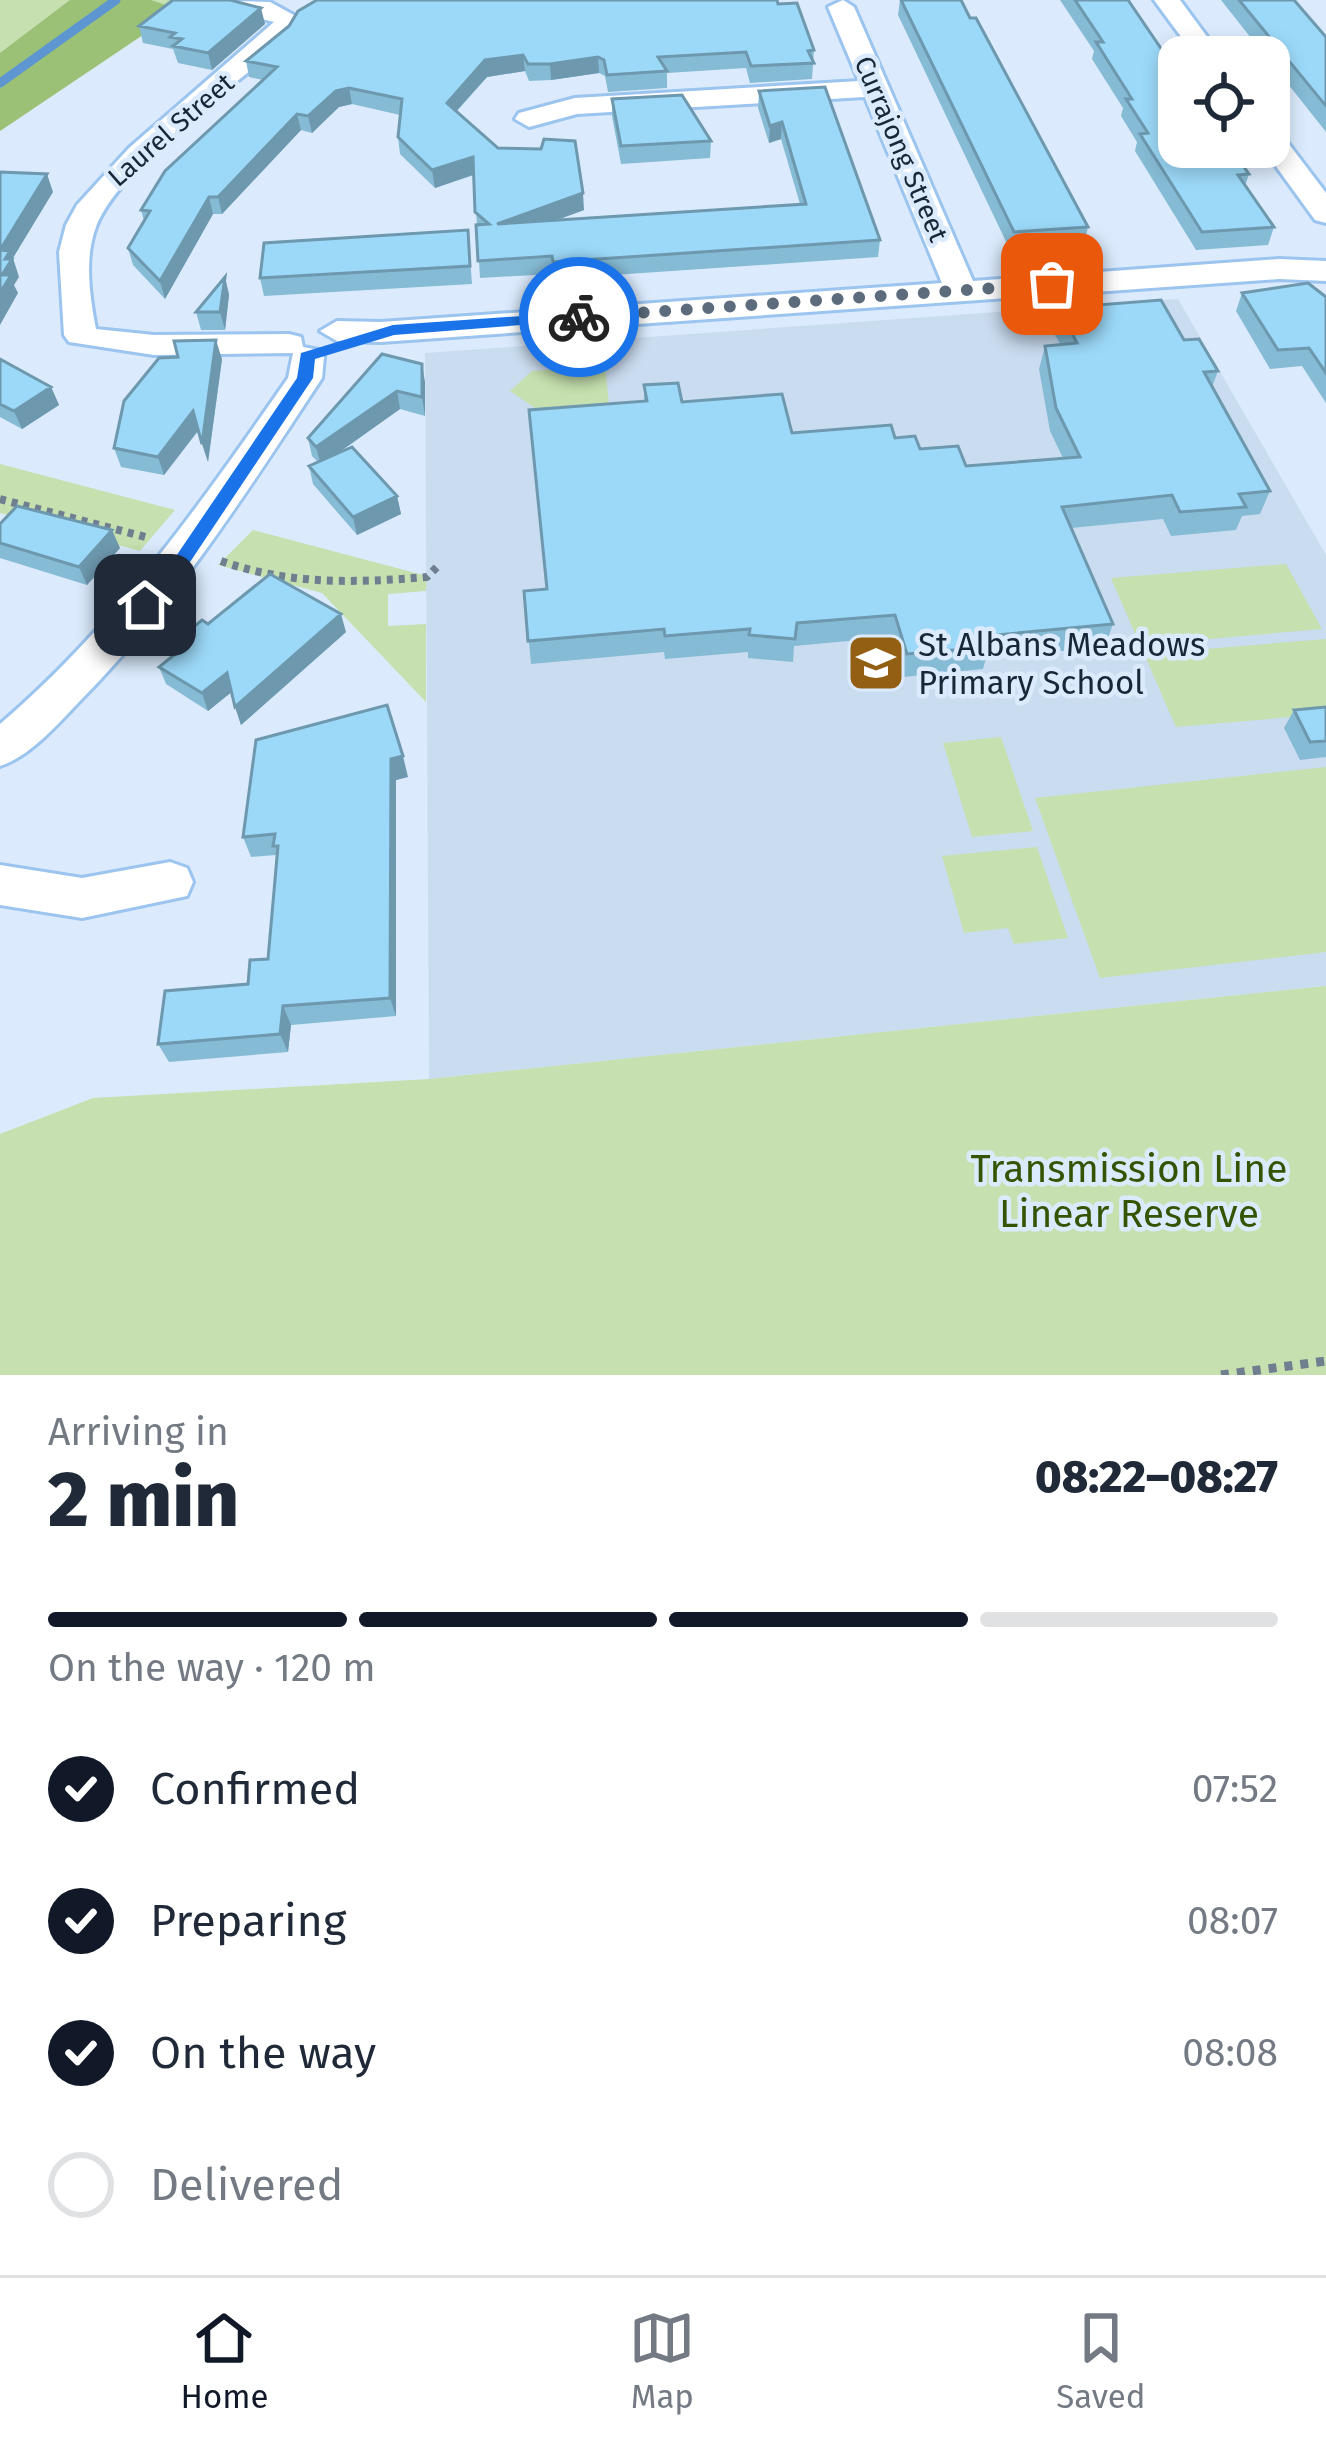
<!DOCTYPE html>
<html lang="en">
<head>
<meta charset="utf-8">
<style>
  :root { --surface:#fff; --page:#f6f6f7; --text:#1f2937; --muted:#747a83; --line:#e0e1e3; --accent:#111827 }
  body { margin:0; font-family:"Fira Sans",sans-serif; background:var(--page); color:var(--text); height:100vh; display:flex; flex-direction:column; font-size:45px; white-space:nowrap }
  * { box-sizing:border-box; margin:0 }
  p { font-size:39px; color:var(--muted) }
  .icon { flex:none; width:66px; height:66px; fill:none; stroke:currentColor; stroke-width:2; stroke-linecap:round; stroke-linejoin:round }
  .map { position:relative; height:1375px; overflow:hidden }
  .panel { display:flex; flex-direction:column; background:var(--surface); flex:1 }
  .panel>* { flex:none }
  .fabs { position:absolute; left:1158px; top:36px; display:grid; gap:24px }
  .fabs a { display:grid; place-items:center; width:132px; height:132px; border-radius:24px; background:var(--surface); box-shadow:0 6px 18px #0003; font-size:60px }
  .pin { position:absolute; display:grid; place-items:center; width:102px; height:102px; color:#fff; margin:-51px; border-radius:24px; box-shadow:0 6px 18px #0006 }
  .courier { position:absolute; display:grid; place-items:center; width:120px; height:120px; margin:-60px; border:9px solid #1a73e8; border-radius:50%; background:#fff; color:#222; box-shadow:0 3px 15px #0007 }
  .head em { font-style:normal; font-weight:800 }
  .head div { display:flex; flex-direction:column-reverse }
  .head { display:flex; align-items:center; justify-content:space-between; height:204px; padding:0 48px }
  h1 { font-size:78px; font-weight:800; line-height:90px }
  .bar { display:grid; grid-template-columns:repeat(4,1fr); gap:18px 12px; align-content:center; height:144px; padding:0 48px }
  .bar i { height:15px; border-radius:9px; background:var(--line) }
  .bar .selected { background:var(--accent) }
  .bar p { grid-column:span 4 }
  ol { padding:0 48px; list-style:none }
  li { display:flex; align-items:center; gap:36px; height:132px }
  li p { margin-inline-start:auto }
  li .icon { padding:12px; border-radius:50%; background:var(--accent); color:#fff; stroke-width:4 }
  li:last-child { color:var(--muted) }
  li i { width:66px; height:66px; border:6px solid var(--line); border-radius:50% }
  .dock { display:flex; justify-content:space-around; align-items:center; height:168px; border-top:3px solid var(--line); background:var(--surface); font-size:33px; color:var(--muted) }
  .dock a { display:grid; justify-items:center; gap:6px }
  .dock .selected { color:var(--accent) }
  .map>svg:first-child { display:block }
</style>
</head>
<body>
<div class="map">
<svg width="1326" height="1375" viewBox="0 0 1326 1375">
  <rect width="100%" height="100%" fill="#dbebfd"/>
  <path fill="#cadcf0" d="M1178 299 1326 555V986L429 1079 425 353Z"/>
  <path fill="#c6e0af" d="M0 0H182L180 10 0 131Z
    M605 366 609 403 535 408 510 391 532 371Z
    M0 464 175 510 140 551 0 513Z
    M253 530 427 576 426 591 388 594V626L426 624V702L322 593 218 565Z
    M1286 564 1322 629 1140 645 1111 578Z
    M1326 639V714L1176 727 1144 654Z
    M1001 737 1033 831 972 837 943 743Z
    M1326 767V952L1100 978 1035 798Z
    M1037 847 1068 938 1014 944 1008 928 964 933 942 856Z
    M1326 986V1375H0V1134L93 1098 429 1079Z"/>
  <path fill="#9bc177" d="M70 0H151L180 10 0 131V53Z"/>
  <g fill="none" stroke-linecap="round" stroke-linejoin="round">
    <path stroke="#5d96d1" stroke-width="9" d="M0 83 116 0"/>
    <g stroke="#9bc4ef" stroke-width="6">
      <path id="street" d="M202 0 270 2 301 19 289 39C239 82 118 168 96 227 84 259 90 297 96 329L154 335 289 334 301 337 303 347 319 350 324 357 322 378C247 492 174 606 78 703 56 726 30 756 0 766V724C116 625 202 502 288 378L293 353 154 355 69 342 64 335 59 252 66 225 77 205 129 148 274 22 206 5Z
        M843 0 854 7 973 281 1279 259 1326 261V281L1279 279 381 342 337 341 320 331 337 321 381 322 942 283 865 97 577 114 529 127 515 119 519 113 575 98 859 81 828 7Z
        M1154 0H1180L1222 57H1196Z
        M1269 128 1279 131 1326 193V223L1315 220 1262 147H1269Z
        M170 862 187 868 193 882 187 896 82 918 0 905V865L82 878Z"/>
    </g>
    <path stroke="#6f7f90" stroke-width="8" stroke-dasharray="6 6" stroke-linecap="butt" d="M0 499 149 538
      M221 561C288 585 357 583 427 577L438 566"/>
    <path stroke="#6f7f90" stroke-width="9" stroke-dasharray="8 8" stroke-linecap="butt" d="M1221 1375 1326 1361"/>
    <use href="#street" fill="#fff" fill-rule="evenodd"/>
  </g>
  <path fill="#86bbd5" d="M900 0H961L1088 227 1084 245 1010 250 898 15Z
    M1060 0H1128L1167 60 1238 152 1236 157 1249 174 1245 186 1274 227 1268 245 1196 250 1135 151 1137 142 1121 116 1123 108 1092 59 1094 51Z
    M1221 0H1294L1326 37V132L1269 60V57H1266Z
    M778 4 814 50 812 79 750 83 746 68 667 73V88L608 92 605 76 599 73 551 80 529 81 525 71 487 77 457 111 498 148 584 210 557 220 800 204 781 139 769 143 758 108 759 91 880 240 878 257 554 279 553 274 480 278 474 175 435 188 400 154 398 137 400 115 352 104 339 107 312 133 301 130 222 214H213L165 299 133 265 128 248 144 221 141 210 263 80 249 77 246 61 289 26Z
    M265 24 212 70 178 63 173 49 143 43 139 26Z
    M612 99 711 141 710 158 621 164 612 116Z
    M468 230 472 284 264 296 260 278Z
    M225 277 229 295 225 330H201L196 312Z
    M1242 293 1326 297V403L1302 366 1270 369 1236 311Z
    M1059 308 1184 340 1218 371 1212 387 1270 491 1260 514 1242 516 1236 530 1171 536 1163 519 1071 528 1113 624 1105 647 986 658 983 669 903 677 891 637 794 646 793 662 748 658V652L665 659 664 652 531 664 524 591 546 589 644 402V385L682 402 792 433 895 438 966 466 1063 458 1050 431 1039 369 1045 346 1060 344 1053 331Z
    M382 354 425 382V416L400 409 337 454 397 496 401 514 357 535 313 484 309 466 318 462 312 456 308 438Z
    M0 359 51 387 59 405 22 429 0 417Z
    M222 359 208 462 199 430 164 475 121 467 114 448Z
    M0 524 120 548 87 585 0 558Z
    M208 624 346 632 241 725 231 692 208 711 166 684 159 667 178 651 175 642Z
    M1326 707V757L1300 760 1284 728 1294 710Z
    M256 740 408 777 396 780V1016L291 1025 288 1052 169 1062 158 1044 248 984 268 959 276 855 251 857 243 837Z"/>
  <path fill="#6d98ae" d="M261 8 265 24 212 70 208 53Z
    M523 55 525 71 487 77 449 119 447 103 485 60Z
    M598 57 599 73 551 80 550 64Z
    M349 88 352 104 339 107 312 133 308 116 336 91Z
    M297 114 301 130 222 214 218 197Z
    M782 122 781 139 769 143 770 126Z
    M473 157 475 174 435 188 432 170Z
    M47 174 53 192 13 258 19 277 14 285 18 293 0 325V293L2 275 0 250Z
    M583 193 584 210 499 241 497 224Z
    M209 197 213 214 165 299 160 281Z
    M225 277 229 295 225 330 220 312Z
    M216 340 222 359 208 462 202 444Z
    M422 364 425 382V416L422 397Z
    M51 387 59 405 22 429 14 411Z
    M397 391 400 409 321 465 316 447Z
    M193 411 199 429 164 475 158 457Z
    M397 496 401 514 357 535 353 517Z
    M112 530 120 548 87 585 79 567Z
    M341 614 346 632 241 725 235 707Z
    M227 673 233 691 208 711 202 693Z
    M403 756 408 777 396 780V1016L390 998 391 759Z
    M283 1006 291 1025 288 1052 280 1034Z"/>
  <path fill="#9cd9f8" stroke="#6d98ae" stroke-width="3" d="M173 0H230L261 8 208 53 173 46 182 39 170 37 175 33 139 26Z
    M317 0H777L778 4 797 3 814 50 808 51 814 63 751 66 746 52 658 57 667 71 607 75 604 60 598 57 550 64H528L523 55 485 60 447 103 498 148 541 149 544 139 575 141 583 193 497 224 806 204 782 122 770 126 759 91 825 87 880 240 553 262 552 256 478 261 476 225 489 224 475 212 473 157 432 170 398 137 402 99 349 88 336 91 308 116 297 114 218 197H209L160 281 128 248 150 211 141 210 165 171 277 67 246 61 289 26 298 11Z
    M901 0H961L970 18H976L1088 227 1014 232Z
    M1075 0H1128L1179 75V147H1234L1238 152H1233L1249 174 1238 175 1274 227 1202 232 1140 134 1148 133 1126 99H1132L1096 42H1103Z
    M1239 0H1294L1326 37V106Z
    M682 95 711 141 621 146 612 99Z
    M0 172 47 174 0 250Z
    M468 230 470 266 260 278 264 243Z
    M0 250 10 251 5 259H12L2 275H11L0 293Z
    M225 277 220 312H196Z
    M1308 283 1326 297V373L1309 348 1278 350 1242 293Z
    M1161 300 1184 340 1199 339 1218 371 1204 372 1270 491 1239 494 1246 507 1180 512 1172 495 1062 507 1113 624 985 636 989 647 907 654 895 615 797 623 795 639 749 635 750 629 665 636 664 629 528 641 524 591 547 589 529 410 647 401 644 385 678 383 682 402 782 394 792 433 891 425 895 438 915 436 920 449 958 446 966 466 1080 457 1056 408 1045 346 1077 343 1059 308Z
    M216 340 202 444 193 411 158 457 114 448 124 401 159 358 178 357 174 341Z
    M382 354 422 364V397L397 391 316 447 308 438Z
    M0 359 51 387 14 411 0 404Z
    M352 447 397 496 353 517 309 466Z
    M17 506 112 530 79 567 0 543V524Z
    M270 574 341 614 235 707 227 673 202 693 159 667 184 647 175 642 202 620 208 624Z
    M387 705 403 756 391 759 390 998 283 1006 280 1034 158 1044 165 991 248 984 250 960 268 959 278 846H273L275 834 243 837 256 740Z
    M1326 707V741L1310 742 1294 710Z"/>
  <path fill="#1a73e8" d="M579 312 587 317 585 320 394 335 315 359 313 378 180 577 151 610H138V600L168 568 297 378 301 353 393 325Z"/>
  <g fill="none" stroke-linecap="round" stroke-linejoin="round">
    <path stroke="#5c6c7c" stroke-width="12" stroke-dasharray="0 21.6" d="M579 317 1052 284"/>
  </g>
  <defs>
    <g id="school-square" transform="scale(3)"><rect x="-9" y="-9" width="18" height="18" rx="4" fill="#935f12" stroke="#dbebfd"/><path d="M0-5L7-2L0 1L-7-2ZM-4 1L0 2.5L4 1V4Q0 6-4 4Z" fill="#fff"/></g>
  </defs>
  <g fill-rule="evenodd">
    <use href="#school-square" x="876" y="663"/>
  </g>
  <g text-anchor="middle" stroke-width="9" stroke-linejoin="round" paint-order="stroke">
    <g font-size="27" fill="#172737" stroke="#dbebfd">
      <text transform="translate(171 130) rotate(-41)" y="9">Laurel Street</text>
      <text transform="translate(901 149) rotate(67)" y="9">Currajong Street</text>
    </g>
    <g font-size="33" fill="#172737" stroke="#dbebfd" text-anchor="start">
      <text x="918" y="656">St Albans Meadows<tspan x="918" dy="38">Primary School</tspan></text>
    </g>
    <g font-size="39" fill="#335400" stroke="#dbebfd">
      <text x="1129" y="1182">Transmission Line<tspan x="1129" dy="45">Linear Reserve</tspan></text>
    </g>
  </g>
</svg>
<div class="fabs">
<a><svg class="icon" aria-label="locate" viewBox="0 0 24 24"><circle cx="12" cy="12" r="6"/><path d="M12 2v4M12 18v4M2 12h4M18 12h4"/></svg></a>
</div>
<div class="pin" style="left:1052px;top:284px;background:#ea580c"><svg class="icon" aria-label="bag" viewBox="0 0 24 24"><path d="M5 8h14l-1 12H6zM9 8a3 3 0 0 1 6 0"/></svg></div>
<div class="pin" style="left:145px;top:605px;background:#1f2937"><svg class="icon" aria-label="home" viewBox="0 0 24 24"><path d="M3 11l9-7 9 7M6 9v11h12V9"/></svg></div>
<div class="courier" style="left:579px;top:317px"><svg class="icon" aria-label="bike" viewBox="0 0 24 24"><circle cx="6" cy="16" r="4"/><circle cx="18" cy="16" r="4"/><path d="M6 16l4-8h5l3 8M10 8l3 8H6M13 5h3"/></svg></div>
</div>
<section class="panel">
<div class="head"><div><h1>2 min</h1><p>Arriving in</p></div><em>08:22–08:27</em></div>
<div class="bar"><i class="selected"></i><i class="selected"></i><i class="selected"></i><i></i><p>On the way · 120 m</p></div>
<ol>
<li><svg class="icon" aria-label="check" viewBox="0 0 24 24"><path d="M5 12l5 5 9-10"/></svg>Confirmed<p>07:52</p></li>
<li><svg class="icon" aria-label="check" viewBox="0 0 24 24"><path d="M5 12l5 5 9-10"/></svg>Preparing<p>08:07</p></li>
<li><svg class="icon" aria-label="check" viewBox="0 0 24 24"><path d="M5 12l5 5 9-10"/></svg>On the way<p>08:08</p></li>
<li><i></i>Delivered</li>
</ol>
</section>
<nav class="dock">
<a class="selected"><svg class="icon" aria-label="home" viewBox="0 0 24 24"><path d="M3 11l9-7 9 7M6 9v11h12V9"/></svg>Home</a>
<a><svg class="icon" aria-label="map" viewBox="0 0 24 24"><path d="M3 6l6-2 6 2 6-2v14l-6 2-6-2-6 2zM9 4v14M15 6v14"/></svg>Map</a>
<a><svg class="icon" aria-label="saved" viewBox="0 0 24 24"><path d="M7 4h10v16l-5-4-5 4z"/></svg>Saved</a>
</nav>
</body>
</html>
